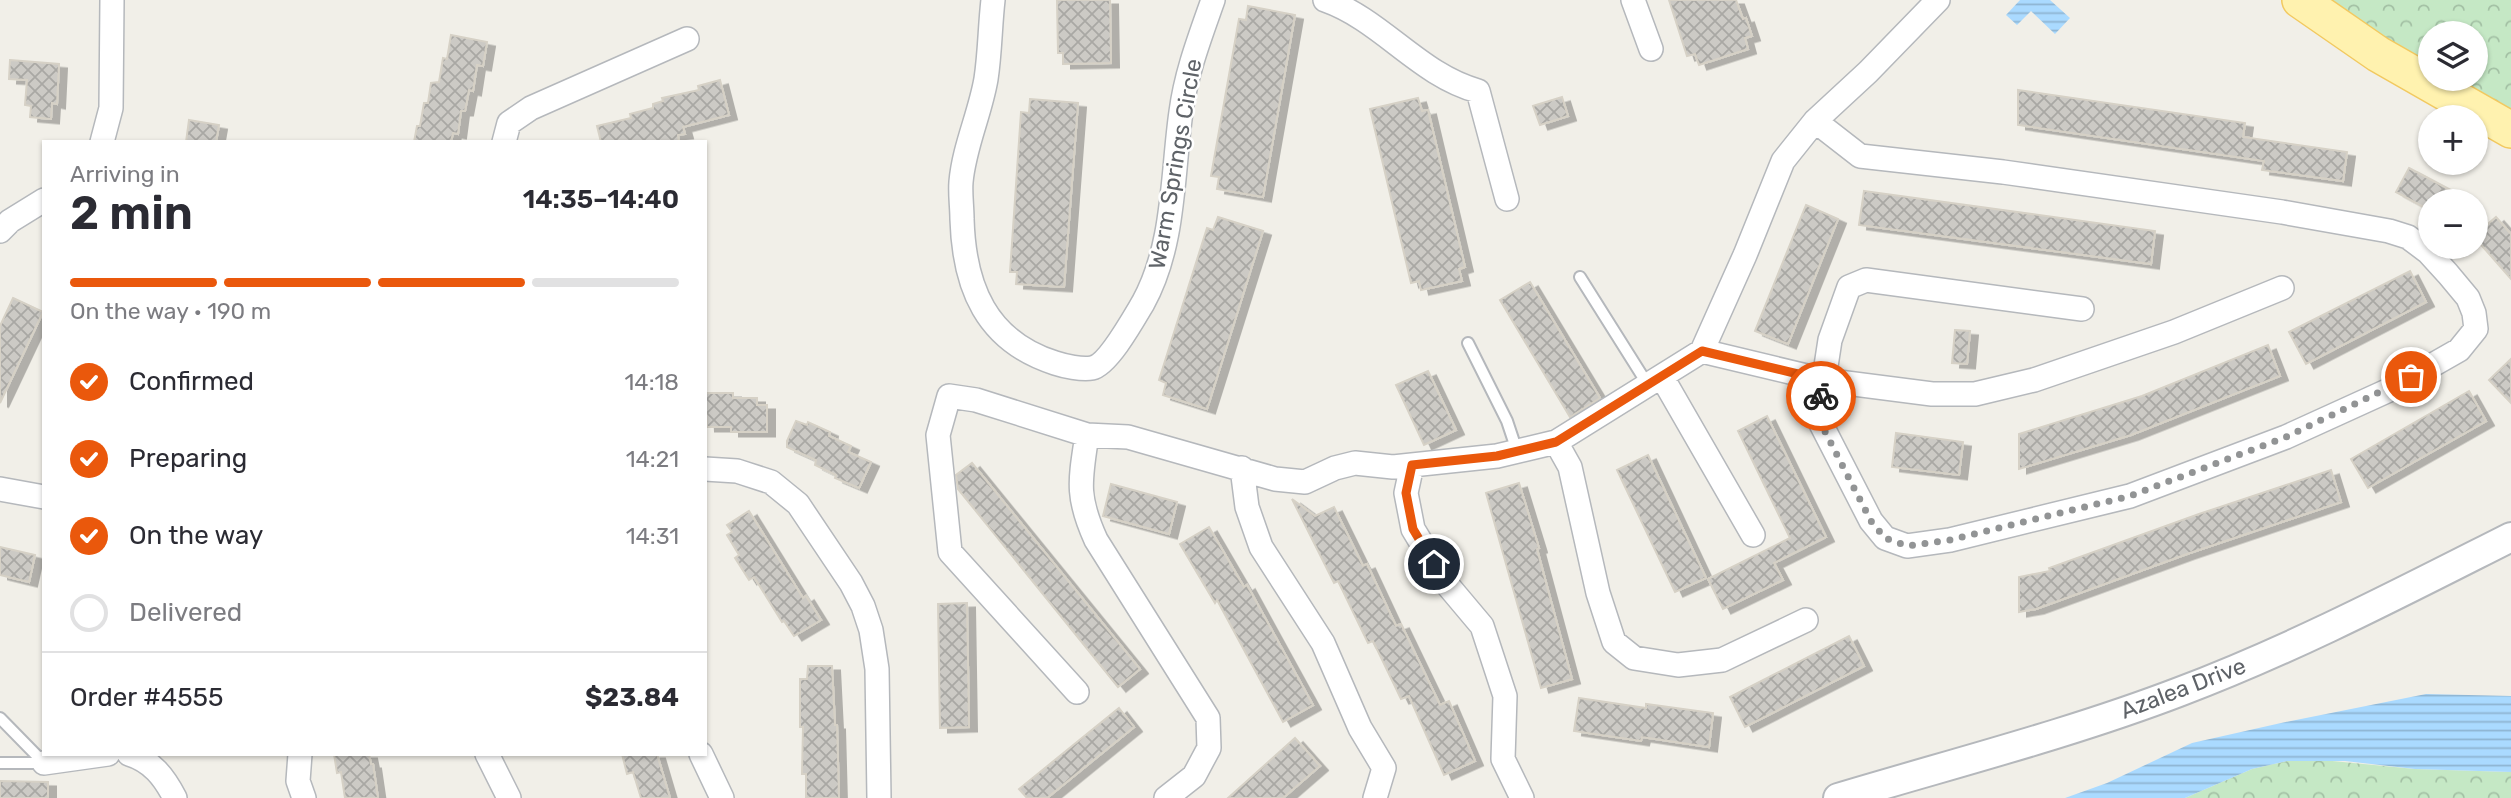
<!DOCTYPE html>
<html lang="en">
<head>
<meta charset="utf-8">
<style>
  :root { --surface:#fff; --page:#f2f2f3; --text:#2b2b33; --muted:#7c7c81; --line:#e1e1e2; --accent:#ea580c }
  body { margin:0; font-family:Rubik,sans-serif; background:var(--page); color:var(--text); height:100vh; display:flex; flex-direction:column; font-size:26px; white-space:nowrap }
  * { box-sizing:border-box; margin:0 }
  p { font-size:23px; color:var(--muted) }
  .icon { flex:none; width:38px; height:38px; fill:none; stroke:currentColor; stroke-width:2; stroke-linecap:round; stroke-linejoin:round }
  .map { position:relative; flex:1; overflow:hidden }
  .sheet { position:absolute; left:42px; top:140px; width:665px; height:616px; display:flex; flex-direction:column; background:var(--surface); border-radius:0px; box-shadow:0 2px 5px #0004 }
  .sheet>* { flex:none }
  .tools { position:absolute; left:2418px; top:21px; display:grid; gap:14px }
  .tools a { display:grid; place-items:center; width:70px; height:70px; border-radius:50%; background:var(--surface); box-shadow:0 2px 5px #0004; font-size:35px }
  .pin { position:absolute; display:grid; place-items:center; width:60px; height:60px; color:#fff; margin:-30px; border:4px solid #fff; border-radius:50%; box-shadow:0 2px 7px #0007 }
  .courier { position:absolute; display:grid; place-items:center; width:70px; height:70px; margin:-35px; border:5px solid #ea580c; border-radius:50%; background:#fff; color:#222; box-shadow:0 2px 9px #0007 }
  .headline em { font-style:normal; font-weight:600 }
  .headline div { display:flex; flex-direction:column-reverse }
  .headline { display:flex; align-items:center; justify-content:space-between; height:119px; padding:0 28px }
  h1 { font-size:46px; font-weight:600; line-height:52px }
  .bar { display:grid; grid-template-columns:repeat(4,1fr); gap:10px 7px; align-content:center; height:84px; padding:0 28px }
  .bar i { height:9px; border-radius:5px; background:var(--line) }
  .bar .current { background:var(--accent) }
  .bar p { grid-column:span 4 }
  .line { display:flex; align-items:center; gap:18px; padding:0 28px; border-top:2px solid var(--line) }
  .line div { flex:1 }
  ol { padding:0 28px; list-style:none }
  li { display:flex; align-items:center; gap:21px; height:77px }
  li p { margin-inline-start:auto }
  li .icon { padding:7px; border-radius:50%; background:var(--accent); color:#fff; stroke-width:4 }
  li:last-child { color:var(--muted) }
  li i { width:38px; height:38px; border:4px solid var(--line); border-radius:50% }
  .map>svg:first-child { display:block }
</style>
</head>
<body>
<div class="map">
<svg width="2511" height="798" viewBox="0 0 2511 798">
  <defs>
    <pattern id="forest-crowns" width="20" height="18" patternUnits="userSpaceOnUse" patternTransform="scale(1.75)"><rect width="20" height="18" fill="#c5e8c5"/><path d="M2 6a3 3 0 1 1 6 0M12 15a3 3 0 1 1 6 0" fill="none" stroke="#a3c0a4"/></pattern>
    <pattern id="water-rules" width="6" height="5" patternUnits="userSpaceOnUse" patternTransform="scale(1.75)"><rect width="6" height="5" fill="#aadaff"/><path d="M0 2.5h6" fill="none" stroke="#8eb4d2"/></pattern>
    <pattern id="building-cross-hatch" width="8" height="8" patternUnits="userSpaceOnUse" patternTransform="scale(1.75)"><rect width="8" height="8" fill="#cccac5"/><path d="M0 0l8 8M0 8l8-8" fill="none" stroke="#a9a8a4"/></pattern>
    <filter id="shadow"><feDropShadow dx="8" dy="4.5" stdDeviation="0" flood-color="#0004"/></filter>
  </defs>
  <rect width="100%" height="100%" fill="#f1efe8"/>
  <path fill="url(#forest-crowns)" d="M2322 0H2511V128L2437 79H2476V33H2431V74Z
    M2322 760 2415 769 2511 772V798H2185L2252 769 2287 761Z"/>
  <path fill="url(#water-rules)" d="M2020 0H2050L2070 18 2055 34 2031 11 2017 25 2006 15Z
    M2426 694 2511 696V772L2415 769 2345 761H2287L2252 769 2185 798H2065L2107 783 2192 743 2281 723Z"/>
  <path fill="url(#building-cross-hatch)" stroke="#d6d1c6" stroke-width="2" filter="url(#shadow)" d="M1057 0H1110L1111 63 1063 64V53H1058Z
    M1669 0H1736L1743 19 1746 18 1752 36 1745 38 1748 49 1699 65 1695 54 1687 56Z
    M1248 6 1295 15 1263 197 1217 189 1219 177 1211 176 1239 19 1246 20Z
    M451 35 487 42 483 66 477 65 473 91 469 90 465 111H461L458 134 453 133 451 142H414L417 126H420L424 103H428L431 83 439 82 443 58 447 59Z
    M10 60 59 64 57 104 52 103 51 119 30 117 31 106 25 105 27 80 9 79Z
    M720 80 729 115 683 127 685 134 678 135 679 142H601L597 126 631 118 630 114 653 108V104L663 101 662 98 699 90 698 86Z
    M2018 90 2245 123 2243 137 2347 152 2343 181 2262 170 2264 161 2018 125Z
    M1562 97 1568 116 1540 125 1533 106Z
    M1418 98 1422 111 1428 110 1465 267 1459 269 1462 281 1421 290 1419 281 1411 283 1370 109Z
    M1030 99 1078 103 1064 287 1016 284 1017 272H1010L1021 112 1029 113Z
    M189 120 219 125 216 142H186Z
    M2409 168 2471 201H2431V211L2396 192Z
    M1864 191 2155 231 2151 264 1859 225Z
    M1806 205 1838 219 1788 344 1755 331Z
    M1218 217 1263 231 1207 409 1163 395 1166 383 1159 380 1207 228 1213 230Z
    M2496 217 2511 234V279L2476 239V234Z
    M2410 271 2426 302 2306 364 2289 332Z
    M1530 282 1600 398 1570 417 1500 300Z
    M13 298 43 312 0 403V326Z
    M1955 330 1970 331 1967 364 1952 363Z
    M2268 345 2280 376 2131 435 2019 469V434L2142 396Z
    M2511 359V403L2489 380Z
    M1428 371 1456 430 1424 445 1396 385Z
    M2469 391 2486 421 2368 488 2351 459Z
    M705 393H733V398H757V405H767V432H731V427H707Z
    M1767 416 1826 537 1774 563 1783 580 1723 609 1708 579 1790 538 1738 431Z
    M796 421 807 425 808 422 830 432 829 436 851 446 848 452 871 462 859 488 835 478 836 475 815 465 816 460 787 447V441Z
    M1896 433 1963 442 1959 475 1892 467Z
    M1648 455 1706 578 1675 592 1617 470Z
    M972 463 1140 669 1118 687 958 489 956 475Z
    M2331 470 2341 502 2187 554 2036 609 2019 612V577L2050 571 2049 568 2199 514Z
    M1519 483 1539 548 1537 549 1572 679 1541 688 1486 493Z
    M1111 484 1177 502 1169 534 1103 516Z
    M1292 499 1315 516 1334 507 1363 566 1367 564 1396 626 1401 624 1440 705 1449 701 1475 761 1444 775 1409 696 1401 699 1373 641 1368 643 1338 581 1334 583Z
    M749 511 803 598 806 596 821 620 794 636 784 621 782 622 754 577 749 580 735 558 739 555 727 535 732 532 727 525Z
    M1209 527 1244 587 1247 585 1313 705 1283 722 1217 600 1215 603 1180 544Z
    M0 547 35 555 29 582 0 575Z
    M967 603 969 727 940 728 938 604Z
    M1849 636 1864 666 1745 727 1730 697Z
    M808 666H832L835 725H837L839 798H806V774H802L803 727H800V679H807Z
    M1579 698 1646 708V704L1713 713 1709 747 1642 737 1641 741 1574 731Z
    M1119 708 1134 727 1047 798H1027L1019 789Z
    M1295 738 1320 766 1283 798H1228Z
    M334 754H369L371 764H373L378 798H345L341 772 337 773Z
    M622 754H657L670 798H641L633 772 627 774Z
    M0 781 48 782V798H0Z"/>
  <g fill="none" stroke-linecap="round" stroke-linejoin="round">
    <g stroke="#b5b8bc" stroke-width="14">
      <path id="service" d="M1580 277 1648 385
        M1468 343 1507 421 1517 451
        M0 718 44 763
        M0 763H44"/>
    </g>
    <g stroke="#b5b8bc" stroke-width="26">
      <path id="minor" d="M993 0C990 26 990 53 986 79 980 114 964 147 961 182 960 194 962 207 962 219 964 287 986 341 1055 363 1064 366 1082 370 1092 368 1108 365 1134 318 1143 303 1175 245 1172 175 1181 112 1186 73 1200 37 1213 0
        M1325 0C1382 20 1419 75 1478 91L1507 199
        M1633 0 1651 49
        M1815 121 1860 156 2003 172 2282 212 2389 231 2408 237 2428 252 2448 274 2468 298 2474 313 2476 329 2459 350 2387 391 2286 437 2130 496 1950 540 1907 546 1885 538 1871 521 1818 418 1830 340 1849 287 1866 280 2082 309
        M102 142 111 108 112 0
        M504 142 509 123 531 108 687 39
        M0 231 10 221 44 200
        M1702 351 1823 380 1932 394H1975L2034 380 2174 332 2282 288
        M1662 377 1753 535
        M1087 435C1080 481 1076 496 1096 540L1208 718 1209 748 1194 776 1166 798
        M1556 442 1570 467 1598 593 1614 642 1634 658 1678 665 1722 660 1806 620
        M1412 465 1406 493 1413 529 1445 582 1482 626 1505 696 1503 759 1522 798
        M1242 468 1247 507 1261 547 1323 643 1360 728 1384 768 1375 798
        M705 469 737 471 771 482 798 504 851 583 863 606 871 630 877 669 879 798
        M0 489 44 497
        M1077 692 950 552 938 435 949 396 976 400 1087 435 1128 437 1275 479 1305 482 1335 468 1355 463 1393 467 1497 456 1556 442 1702 351 1745 255 1783 161 1815 121 1868 72 1938 0
        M129 754C152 761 164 777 175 798
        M300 754 298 781 304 798
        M487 754 509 798
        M701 754 722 798
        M44 763 108 754"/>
    </g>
    <g stroke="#b5b8bc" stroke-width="32">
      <path id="tertiary" d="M1838 798C1951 764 2069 734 2179 692 2293 649 2402 592 2511 537"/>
    </g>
    <g stroke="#f2c960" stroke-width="38">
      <path id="primary" d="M2300 0 2378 54 2511 130"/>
    </g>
    <use href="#service" stroke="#fff" stroke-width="10"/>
    <use href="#minor" stroke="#fff" stroke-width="23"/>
    <use href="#tertiary" stroke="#fff" stroke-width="28"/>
    <use href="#primary" stroke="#fff2af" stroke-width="35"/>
  </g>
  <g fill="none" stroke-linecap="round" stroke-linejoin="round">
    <path stroke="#929495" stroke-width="7" stroke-dasharray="0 12.6" d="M1821 396 1818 418 1871 521 1885 538 1907 546 1950 540 2130 496 2286 437 2411 377"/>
    <path stroke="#ea580c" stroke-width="9" d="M1434 564 1413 529 1406 493 1412 465 1497 456 1556 442 1702 351 1823 380 1821 396"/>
  </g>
  <g text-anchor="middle" stroke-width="5" stroke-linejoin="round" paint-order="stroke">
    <g font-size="23" fill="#5f6368" stroke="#fff">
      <text transform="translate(1175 164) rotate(-80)" y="8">Warm Springs Circle</text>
      <text transform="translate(2183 688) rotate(-21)" y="8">Azalea Drive</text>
    </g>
  </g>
</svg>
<div class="tools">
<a><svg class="icon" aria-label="layers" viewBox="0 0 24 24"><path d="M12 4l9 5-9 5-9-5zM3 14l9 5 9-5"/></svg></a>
<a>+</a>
<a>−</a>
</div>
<div class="pin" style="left:2411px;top:377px;background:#ea580c"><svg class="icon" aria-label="bag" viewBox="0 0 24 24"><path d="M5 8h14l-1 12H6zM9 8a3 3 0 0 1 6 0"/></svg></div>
<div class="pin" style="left:1434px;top:564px;background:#1f2937"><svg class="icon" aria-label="home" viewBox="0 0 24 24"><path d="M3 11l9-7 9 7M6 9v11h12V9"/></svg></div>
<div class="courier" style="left:1821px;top:396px"><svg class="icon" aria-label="bike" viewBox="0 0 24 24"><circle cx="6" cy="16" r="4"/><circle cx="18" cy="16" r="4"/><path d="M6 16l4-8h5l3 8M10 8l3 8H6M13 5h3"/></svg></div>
<section class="sheet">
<div class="headline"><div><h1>2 min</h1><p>Arriving in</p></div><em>14:35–14:40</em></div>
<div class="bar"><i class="current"></i><i class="current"></i><i class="current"></i><i></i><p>On the way · 190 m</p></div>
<ol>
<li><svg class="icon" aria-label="check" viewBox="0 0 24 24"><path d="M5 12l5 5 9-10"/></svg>Confirmed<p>14:18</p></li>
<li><svg class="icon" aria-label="check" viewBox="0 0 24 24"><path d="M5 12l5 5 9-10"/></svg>Preparing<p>14:21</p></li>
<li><svg class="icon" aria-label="check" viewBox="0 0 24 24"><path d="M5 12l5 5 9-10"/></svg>On the way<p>14:31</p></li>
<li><i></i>Delivered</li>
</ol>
<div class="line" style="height:91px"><div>Order #4555</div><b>$23.84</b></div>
</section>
</div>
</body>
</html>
